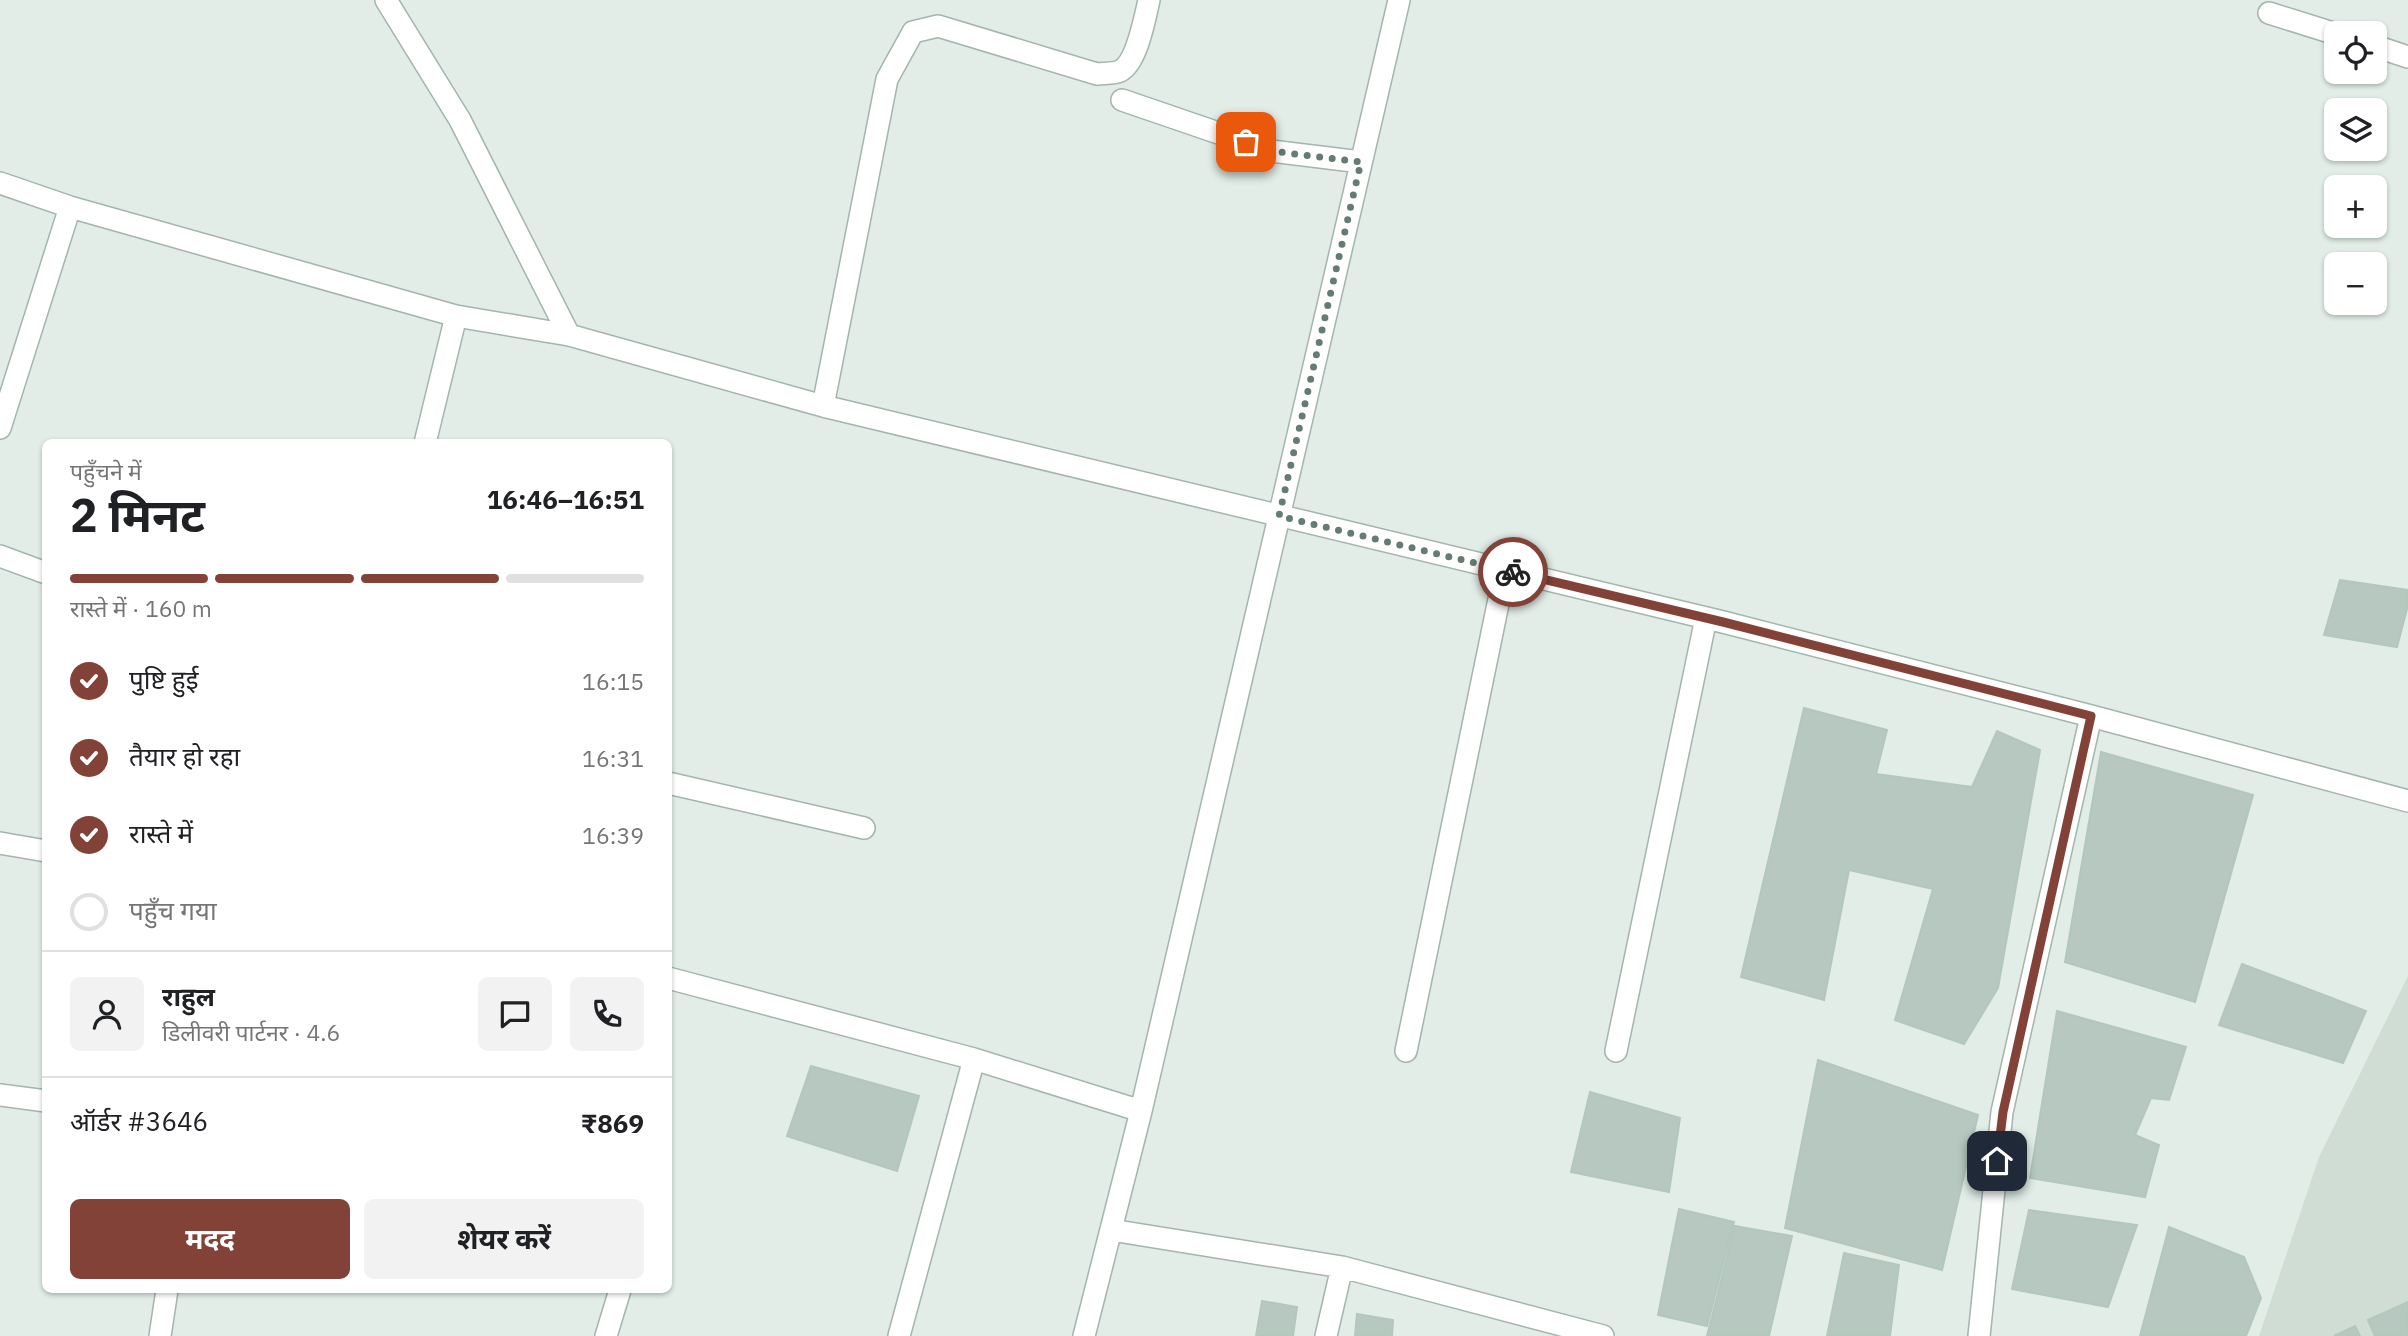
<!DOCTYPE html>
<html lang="hi">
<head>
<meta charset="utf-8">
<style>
  :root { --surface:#fff; --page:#f2f2f2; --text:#202124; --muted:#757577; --line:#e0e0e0; --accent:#834237 }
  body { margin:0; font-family:"IBM Plex Sans","Noto Sans Devanagari",sans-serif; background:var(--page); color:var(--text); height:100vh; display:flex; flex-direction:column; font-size:26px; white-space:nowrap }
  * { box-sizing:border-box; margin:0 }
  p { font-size:23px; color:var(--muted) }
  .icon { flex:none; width:38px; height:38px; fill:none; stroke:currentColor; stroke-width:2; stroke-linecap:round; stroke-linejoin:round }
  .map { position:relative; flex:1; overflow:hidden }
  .details { position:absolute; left:42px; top:439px; width:630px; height:854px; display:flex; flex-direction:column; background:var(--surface); border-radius:10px; box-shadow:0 2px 5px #0004 }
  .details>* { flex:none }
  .buttons { position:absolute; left:2324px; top:21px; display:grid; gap:14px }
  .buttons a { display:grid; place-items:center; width:63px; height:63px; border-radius:10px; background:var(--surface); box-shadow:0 2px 5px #0004; font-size:35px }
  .pin { position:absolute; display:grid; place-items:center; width:60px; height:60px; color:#fff; margin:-30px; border-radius:14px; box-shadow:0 4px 10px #0006 }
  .courier { position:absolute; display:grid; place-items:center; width:70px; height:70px; margin:-35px; border:5px solid #834237; border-radius:50%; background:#fff; color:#222; box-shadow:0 2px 9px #0007 }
  .summary em { font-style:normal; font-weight:700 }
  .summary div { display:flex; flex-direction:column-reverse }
  .summary { display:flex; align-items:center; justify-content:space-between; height:119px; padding:0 28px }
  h1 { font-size:46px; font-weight:700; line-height:52px }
  .bar { display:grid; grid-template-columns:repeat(4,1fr); gap:10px 7px; align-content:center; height:84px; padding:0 28px }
  .bar i { height:9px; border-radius:5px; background:var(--line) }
  .bar .selected { background:var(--accent) }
  .bar p { grid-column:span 4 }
  .line { display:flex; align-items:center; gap:18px; padding:0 28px; border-top:2px solid var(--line) }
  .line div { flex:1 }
  .round { display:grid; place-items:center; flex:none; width:74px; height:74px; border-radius:10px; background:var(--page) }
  ol { padding:0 28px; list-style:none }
  li { display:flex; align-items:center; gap:21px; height:77px }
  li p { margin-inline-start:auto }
  li .icon { padding:7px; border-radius:50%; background:var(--accent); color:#fff; stroke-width:4 }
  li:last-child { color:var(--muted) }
  li i { width:38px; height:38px; border:4px solid var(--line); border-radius:50% }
  .cta { display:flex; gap:14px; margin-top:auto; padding:14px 28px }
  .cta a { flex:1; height:80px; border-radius:10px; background:var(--accent); color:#fff; font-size:28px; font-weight:700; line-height:80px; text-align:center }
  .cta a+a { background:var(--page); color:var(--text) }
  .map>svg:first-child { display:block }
</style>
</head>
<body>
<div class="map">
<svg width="2408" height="1336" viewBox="0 0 2408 1336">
  <rect width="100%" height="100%" fill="#e1ede6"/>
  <path fill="#cfddd5" d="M2408 976V1336H2259L2319 1157Z"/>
  <path fill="#b6c8bf" stroke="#b3c7bd" stroke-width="2" d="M2340 580 2408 590V605L2397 647 2324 635Z
    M1804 708 1887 730 1876 774 1972 787 1997 731 2040 750 1998 988 1964 1044 1895 1020 1933 889 1849 870 1824 1000 1741 977Z
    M2101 752 2253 795 2195 1002 2065 962Z
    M2242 964 2366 1011 2343 1063 2219 1025Z
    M2057 1011 2186 1047 2169 1100 2151 1098 2135 1135 2159 1145 2145 1197 2030 1178Z
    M1818 1060 1978 1115 1942 1270 1785 1228Z
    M811 1066 919 1096 897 1171 787 1136Z
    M1590 1092 1680 1118 1669 1192 1571 1172Z
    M1679 1209 1734 1222 1707 1326 1658 1315Z
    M2029 1210 2137 1225 2108 1307 2012 1289Z
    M1735 1226 1792 1236 1769 1336H1707Z
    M2169 1227 2244 1257 2261 1298 2246 1336H2140Z
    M1844 1253 1899 1265 1890 1336H1827Z
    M1262 1301 1297 1307 1293 1336H1256Z
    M2408 1302V1336H2375L2368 1320Z
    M1357 1314 1393 1320 1392 1336H1355Z
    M2355 1326 2360 1336H2334Z"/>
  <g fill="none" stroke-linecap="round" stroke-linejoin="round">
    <g stroke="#a3b5ad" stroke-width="24">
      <path id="minor" d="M386 0 460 120 569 335
        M2269 13 2336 34
        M2375 46 2408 57
        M1122 100 1271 151 1361 162
        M0 183 70 207 456 316 569 335 823 406 1723 622 2091 716 2408 801
        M823 406 887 79 913 32 938 26 1097 74C1104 73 1114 74 1120 71 1137 63 1145 17 1149 0
        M0 428 70 207
        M425 443 456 316
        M0 556 46 573
        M668 783 864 828
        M0 843 46 851
        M668 978 974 1059 1141 1111 1084 1336
        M1406 1051 1505 570
        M1616 1051 1706 618
        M0 1095 46 1101
        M1141 1111 1399 0
        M1111 1230 1342 1267 1603 1336
        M160 1336 167 1290
        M606 1336 620 1290
        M899 1336 974 1059
        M1326 1336 1342 1267
        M1979 1336 2002 1112 2091 716"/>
    </g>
    <use href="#minor" stroke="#fff" stroke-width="21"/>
  </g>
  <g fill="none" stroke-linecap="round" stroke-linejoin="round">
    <path stroke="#647c72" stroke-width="7" stroke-dasharray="0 12.6" d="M1246 142 1271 151 1361 162 1279 516 1513 572"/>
    <path stroke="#834237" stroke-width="9" d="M1513 572 1723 622 2091 716 2003 1112 1997 1161"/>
  </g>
</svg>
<div class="buttons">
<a><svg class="icon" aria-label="locate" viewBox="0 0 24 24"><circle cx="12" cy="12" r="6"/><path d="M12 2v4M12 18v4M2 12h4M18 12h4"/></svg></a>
<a><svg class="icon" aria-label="layers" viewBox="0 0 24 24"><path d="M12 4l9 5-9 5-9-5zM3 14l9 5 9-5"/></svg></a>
<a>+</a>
<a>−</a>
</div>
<div class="pin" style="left:1246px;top:142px;background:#ea580c"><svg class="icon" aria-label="bag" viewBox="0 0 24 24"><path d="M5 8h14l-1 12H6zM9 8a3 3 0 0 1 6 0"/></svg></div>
<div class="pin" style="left:1997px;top:1161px;background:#1f2937"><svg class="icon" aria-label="home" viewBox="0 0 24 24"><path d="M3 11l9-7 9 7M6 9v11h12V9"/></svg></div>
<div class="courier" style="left:1513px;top:572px"><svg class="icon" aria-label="bike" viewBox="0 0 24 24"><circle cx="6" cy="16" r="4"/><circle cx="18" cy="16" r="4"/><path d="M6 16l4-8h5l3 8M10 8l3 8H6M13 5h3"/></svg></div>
<section class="details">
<div class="summary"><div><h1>2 मिनट</h1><p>पहुँचने में</p></div><em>16:46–16:51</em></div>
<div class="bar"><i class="selected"></i><i class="selected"></i><i class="selected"></i><i></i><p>रास्ते में · 160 m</p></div>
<ol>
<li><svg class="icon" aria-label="check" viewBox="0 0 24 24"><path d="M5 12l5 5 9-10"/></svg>पुष्टि हुई<p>16:15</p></li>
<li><svg class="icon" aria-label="check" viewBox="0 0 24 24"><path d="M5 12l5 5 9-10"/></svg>तैयार हो रहा<p>16:31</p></li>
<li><svg class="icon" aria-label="check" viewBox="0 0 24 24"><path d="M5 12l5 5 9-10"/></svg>रास्ते में<p>16:39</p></li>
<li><i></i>पहुँच गया</li>
</ol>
<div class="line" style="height:126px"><a class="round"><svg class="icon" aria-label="person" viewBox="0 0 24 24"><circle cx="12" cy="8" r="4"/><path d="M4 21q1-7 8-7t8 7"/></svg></a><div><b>राहुल</b><p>डिलीवरी पार्टनर · 4.6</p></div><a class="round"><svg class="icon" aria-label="chat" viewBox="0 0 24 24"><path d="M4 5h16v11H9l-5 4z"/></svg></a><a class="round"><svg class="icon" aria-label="phone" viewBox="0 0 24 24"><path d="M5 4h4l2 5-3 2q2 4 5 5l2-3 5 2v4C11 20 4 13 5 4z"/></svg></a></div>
<div class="line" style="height:91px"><div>ऑर्डर #3646</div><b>₹869</b></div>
<div class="cta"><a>मदद</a><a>शेयर करें</a></div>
</section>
</div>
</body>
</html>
